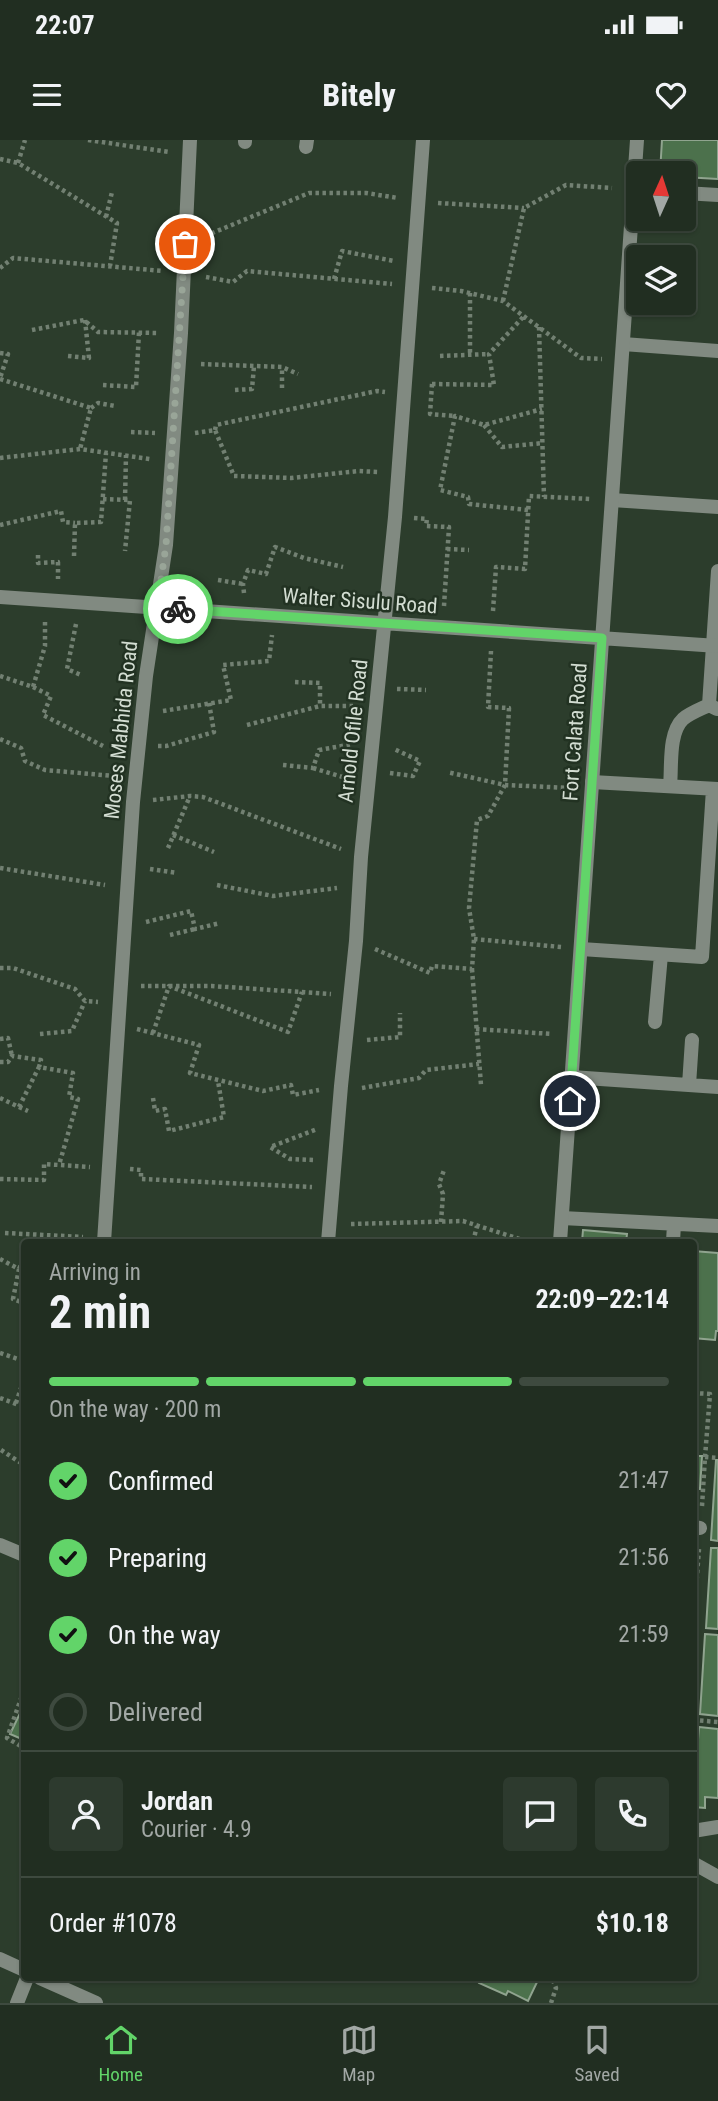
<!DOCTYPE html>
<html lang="en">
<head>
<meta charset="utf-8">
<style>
  :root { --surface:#212e21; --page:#2d3a2e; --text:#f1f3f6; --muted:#a2a8a5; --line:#3e4a3f; --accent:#62d469 }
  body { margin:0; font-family:"Roboto Condensed",sans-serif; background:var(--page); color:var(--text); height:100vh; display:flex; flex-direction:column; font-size:26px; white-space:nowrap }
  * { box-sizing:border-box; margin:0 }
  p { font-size:23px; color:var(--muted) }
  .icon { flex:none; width:38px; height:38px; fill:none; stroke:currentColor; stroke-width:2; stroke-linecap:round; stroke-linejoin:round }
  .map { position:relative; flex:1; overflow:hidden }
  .drawer { position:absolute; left:21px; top:1099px; width:676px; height:742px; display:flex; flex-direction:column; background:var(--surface); border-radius:7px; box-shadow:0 2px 5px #0004,0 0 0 2px var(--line) }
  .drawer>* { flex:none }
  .needle { width:46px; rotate:3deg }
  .buttons { position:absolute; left:626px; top:21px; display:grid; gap:14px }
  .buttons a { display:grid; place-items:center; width:70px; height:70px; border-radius:7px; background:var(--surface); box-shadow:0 2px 5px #0004,0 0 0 2px var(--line); font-size:35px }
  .pin { position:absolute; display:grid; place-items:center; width:60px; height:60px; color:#fff; margin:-30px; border:4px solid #fff; border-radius:50%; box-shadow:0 2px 7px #0007 }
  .courier { position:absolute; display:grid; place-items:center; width:70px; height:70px; margin:-35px; border:5px solid #62d469; border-radius:50%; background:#fff; color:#222; box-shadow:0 2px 9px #0007 }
  .summary em { font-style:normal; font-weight:700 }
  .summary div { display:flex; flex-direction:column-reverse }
  .summary { display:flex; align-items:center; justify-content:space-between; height:119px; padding:0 28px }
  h1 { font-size:46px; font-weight:700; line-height:52px }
  .bar { display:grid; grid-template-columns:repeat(4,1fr); gap:10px 7px; align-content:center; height:84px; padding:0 28px }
  .bar i { height:9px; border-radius:5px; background:var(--line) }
  .bar .on { background:var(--accent) }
  .bar p { grid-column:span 4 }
  .line { display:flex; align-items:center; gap:18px; padding:0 28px; border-top:2px solid var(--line) }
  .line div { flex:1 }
  .round { display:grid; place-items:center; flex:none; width:74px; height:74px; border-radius:7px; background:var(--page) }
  ol { padding:0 28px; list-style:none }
  li { display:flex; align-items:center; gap:21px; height:77px }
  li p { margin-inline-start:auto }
  li .icon { padding:7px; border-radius:50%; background:var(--accent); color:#111; stroke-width:4 }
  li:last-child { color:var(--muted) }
  li i { width:38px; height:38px; border:4px solid var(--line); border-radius:50% }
  .status { display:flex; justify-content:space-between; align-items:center; height:49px; padding:0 35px; background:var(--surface); direction:ltr }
  .status svg { height:19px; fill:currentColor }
  header { display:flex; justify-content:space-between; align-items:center; height:91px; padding:0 28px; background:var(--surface); font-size:32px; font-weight:700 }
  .menu { display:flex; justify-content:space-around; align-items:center; height:98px; border-top:2px solid var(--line); background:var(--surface); font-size:19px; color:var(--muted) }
  .menu a { display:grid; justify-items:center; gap:4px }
  .menu .on { color:var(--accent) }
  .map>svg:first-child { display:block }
</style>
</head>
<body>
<div class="status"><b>22:07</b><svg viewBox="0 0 49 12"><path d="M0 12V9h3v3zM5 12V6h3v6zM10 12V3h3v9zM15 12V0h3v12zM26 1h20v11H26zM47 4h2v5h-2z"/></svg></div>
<header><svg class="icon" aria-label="menu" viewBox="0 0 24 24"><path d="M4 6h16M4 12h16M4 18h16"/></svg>Bitely<svg class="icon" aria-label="heart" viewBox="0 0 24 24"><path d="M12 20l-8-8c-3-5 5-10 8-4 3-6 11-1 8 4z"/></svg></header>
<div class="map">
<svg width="718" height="1863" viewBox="0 0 718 1863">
  <rect width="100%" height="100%" fill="#2c3d2c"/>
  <path fill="#4c714c" stroke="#90a48f" stroke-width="2" d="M662 0H718V39L684 37V33H660Z
    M583 1090 627 1094 626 1102H582Z
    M693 1111 718 1113V1191H716L715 1200 693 1198Z
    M693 1316H702L700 1349 693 1348Z
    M716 1320H718V1401L711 1400Z
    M711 1408H718V1489L706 1488Z
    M705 1494 718 1495V1576L700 1574Z
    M24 1565V1600L10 1594Z
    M699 1587 718 1589V1658L705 1657V1668L693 1667V1623L696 1624Z
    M478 1838H539L528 1861 508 1851 506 1855 479 1843 480 1839Z"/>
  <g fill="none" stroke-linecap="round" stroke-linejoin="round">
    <path stroke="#728072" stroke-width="4.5" stroke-dasharray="3.5 3.5" stroke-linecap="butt" d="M88 0 169 12
      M0 19 18 23 117 83 110 126
      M18 23 25 0
      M438 63 524 68
      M106 77 112 52
      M205 96 309 53H366L398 58
      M0 128 13 118 163 131
      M206 137 233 142 247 131 392 144
      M334 139 342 111 394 121
      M432 148 461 151 503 161 581 218 602 219
      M470 153V215
      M503 161 524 68 566 45 612 48
      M539 187 544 357
      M32 190 84 180 98 192 159 193
      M0 213 8 214 0 238
      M68 216 89 218 85 180
      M440 216 489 214
      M201 224 282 227 298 234
      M0 239 91 268 80 309
      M432 244 494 245 489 214 524 176
      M432 244 430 274 455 276
      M103 245 136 247 139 192
      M282 248V227
      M235 250 252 249 254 226
      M91 268 98 263 115 266
      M484 285 502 307 543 303
      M215 290 216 285 377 251 385 252
      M131 292 155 293
      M195 293 215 290 234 336 291 338 359 331 379 332
      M0 318 80 309 150 319
      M103 359 130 360 125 411
      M125 360 126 315
      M528 370 469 364 468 357 440 350 455 276 484 285 542 269
      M414 378 427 379 426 386 449 387 444 466
      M0 385 61 371 63 382 75 383
      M447 409 469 410
      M38 415V423L58 422V439
      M74 416 75 383 101 382 106 313
      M218 440 243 444
      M244 453 243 444 248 430 266 434 275 407 304 418 343 427
      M493 471 496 427 525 429 529 356 591 359
      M76 484 67 529 81 535
      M491 511 488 567 509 568 505 645 570 648
      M0 536 33 547 45 506V479
      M295 542 320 543V566
      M33 547 51 556 43 575 103 606
      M397 549 426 550
      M163 571 231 560 223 525 269 521 272 495
      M247 585 320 566H355
      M0 599 21 608 25 621 45 630 114 636
      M158 606H166L214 592 209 563
      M283 625 313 628 319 610 353 604
      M313 628 349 639
      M390 633 413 636 420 621 394 609
      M153 660 190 656 203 657 341 709
      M173 695 214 712
      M168 708 190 656
      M0 728 105 745
      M150 729 177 733
      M217 745 273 756 337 748
      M146 782 191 771 195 789 220 783
      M170 795 195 789
      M474 799 561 807
      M375 809 430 833 432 826 472 829 474 799 469 768 477 680 488 676 505 645 447 632
      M0 828H13L75 849 85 861 98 862
      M472 829 481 945
      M141 846H212L331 854
      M137 889 199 905 190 933 263 951 291 945 293 955 319 950
      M476 889 552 894
      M153 893 169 846 288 892 302 852
      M40 894 72 891 85 861
      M0 899 8 898 12 916
      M367 900 400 897V873
      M0 922H8L12 916 41 920 39 927 73 933 69 957 78 959 59 1025
      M362 948 419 938 426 930 479 924
      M0 958 19 967 39 927
      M153 958 155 971 165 969 169 991 224 977 218 941
      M19 967 28 971
      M313 1020 290 1019 270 1007 317 989
      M130 1029 141 1030V1039L312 1047
      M0 1039 44 1040V1024L90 1027
      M441 1082 443 1054 439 1044 444 1030
      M351 1084 463 1081 529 1102
      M5 1093 83 1097
      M473 1102 477 1086
      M0 1119 19 1129 13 1159 24 1163
      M19 1129 24 1119
      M0 1213 24 1221
      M693 1253 710 1254 705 1317
      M0 1258 24 1267
      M16 1263 24 1239
      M1 1310 24 1325
      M702 1366 705 1317 718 1318
      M693 1489 699 1409
      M24 1550 7 1598 24 1608
      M693 1580 718 1582
      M551 1863 556 1848 552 1838"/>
    <path stroke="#818a81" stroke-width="14" d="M245 2V0
      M306 7 307 0
      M684 53 718 55
      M623 204 718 211
      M612 360 718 367
      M709 565 718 431
      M592 642 718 649
      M670 646C672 627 668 593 683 579 690 573 701 569 709 565L717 569
      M581 809 702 817 713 649
      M655 882 661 815
      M571 937 718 947
      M689 945 692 900
      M562 1078 718 1086
      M673 1102 674 1084
      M693 1387 700 1388"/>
    <path stroke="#818a81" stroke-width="14" d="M0 457 718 506
      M104 1102 133 662 146 536 166 405 181 193 190 0
      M328 1102 341 946 356 801 361 717 395 377 423 0
      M560 1102 637 0
      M0 1405 24 1415
      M693 1691 718 1687
      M693 1723 718 1737
      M0 1819 24 1830
      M40 1838 96 1863
      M17 1863 27 1838"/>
  </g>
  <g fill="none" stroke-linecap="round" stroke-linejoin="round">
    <path stroke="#99a598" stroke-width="7" stroke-dasharray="0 12.6" d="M178 469 157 468 166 405 185 104"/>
    <path stroke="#62d469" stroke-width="9" d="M178 469 602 498 570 961"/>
  </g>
  <g text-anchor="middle" stroke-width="5" stroke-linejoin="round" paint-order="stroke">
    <g font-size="21" fill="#d3ddd2" stroke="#223222">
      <text transform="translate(360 461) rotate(4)" y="7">Walter Sisulu Road</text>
      <text transform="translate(121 590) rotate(-84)" y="7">Moses Mabhida Road</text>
      <text transform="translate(353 591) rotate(-84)" y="7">Arnold Ofile Road</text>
      <text transform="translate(575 592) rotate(-86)" y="7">Fort Calata Road</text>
    </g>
  </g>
</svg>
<div class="buttons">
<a><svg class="needle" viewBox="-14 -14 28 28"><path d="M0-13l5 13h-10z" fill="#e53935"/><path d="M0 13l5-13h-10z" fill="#a2a8a5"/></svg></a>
<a><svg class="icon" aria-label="layers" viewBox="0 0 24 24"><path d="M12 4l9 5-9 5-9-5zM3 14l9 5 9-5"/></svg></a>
</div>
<div class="pin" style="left:185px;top:104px;background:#ea580c"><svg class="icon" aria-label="bag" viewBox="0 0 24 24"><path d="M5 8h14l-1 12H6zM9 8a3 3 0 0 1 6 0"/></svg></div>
<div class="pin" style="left:570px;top:961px;background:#1f2937"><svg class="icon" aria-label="home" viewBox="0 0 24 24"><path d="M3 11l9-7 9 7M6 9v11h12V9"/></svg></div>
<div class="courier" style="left:178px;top:469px"><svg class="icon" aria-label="bike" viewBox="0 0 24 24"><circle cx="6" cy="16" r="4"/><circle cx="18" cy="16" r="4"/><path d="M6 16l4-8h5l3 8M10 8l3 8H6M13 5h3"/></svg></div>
<section class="drawer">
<div class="summary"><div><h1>2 min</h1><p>Arriving in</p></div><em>22:09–22:14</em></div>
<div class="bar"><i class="on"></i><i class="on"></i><i class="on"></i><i></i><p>On the way · 200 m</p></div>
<ol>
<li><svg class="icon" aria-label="check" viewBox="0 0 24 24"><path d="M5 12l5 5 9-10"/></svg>Confirmed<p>21:47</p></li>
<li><svg class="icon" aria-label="check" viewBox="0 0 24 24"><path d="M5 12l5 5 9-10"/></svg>Preparing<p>21:56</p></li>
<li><svg class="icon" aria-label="check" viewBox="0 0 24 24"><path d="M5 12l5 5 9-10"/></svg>On the way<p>21:59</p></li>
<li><i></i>Delivered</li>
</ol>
<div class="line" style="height:126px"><a class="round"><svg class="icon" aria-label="person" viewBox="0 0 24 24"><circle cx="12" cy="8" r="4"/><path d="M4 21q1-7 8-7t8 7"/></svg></a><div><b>Jordan</b><p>Courier · 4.9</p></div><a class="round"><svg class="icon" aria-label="chat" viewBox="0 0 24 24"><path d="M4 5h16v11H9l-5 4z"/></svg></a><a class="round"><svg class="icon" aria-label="phone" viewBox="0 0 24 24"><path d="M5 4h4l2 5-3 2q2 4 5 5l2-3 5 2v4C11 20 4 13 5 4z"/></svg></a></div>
<div class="line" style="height:91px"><div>Order #1078</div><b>$10.18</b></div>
</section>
</div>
<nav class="menu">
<a class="on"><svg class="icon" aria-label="home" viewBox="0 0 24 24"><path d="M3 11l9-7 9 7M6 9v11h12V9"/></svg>Home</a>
<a><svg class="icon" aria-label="map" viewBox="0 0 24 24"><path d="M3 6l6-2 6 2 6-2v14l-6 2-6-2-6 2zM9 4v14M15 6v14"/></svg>Map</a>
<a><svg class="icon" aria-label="saved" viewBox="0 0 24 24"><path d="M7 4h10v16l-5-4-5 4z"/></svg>Saved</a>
</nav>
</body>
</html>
